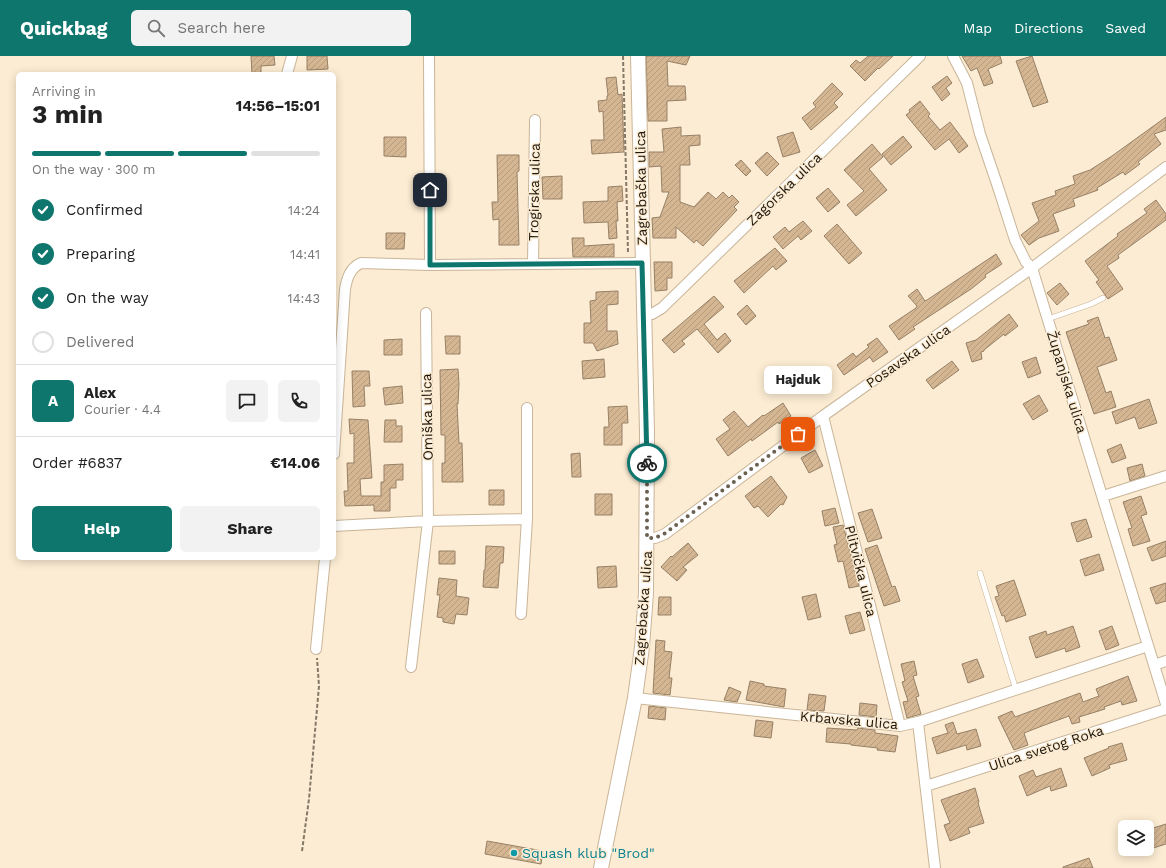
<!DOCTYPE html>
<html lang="en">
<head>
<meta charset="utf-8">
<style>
  :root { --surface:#fff; --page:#f2f2f2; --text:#222; --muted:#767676; --line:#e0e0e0; --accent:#0f766e }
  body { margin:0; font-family:"Work Sans",sans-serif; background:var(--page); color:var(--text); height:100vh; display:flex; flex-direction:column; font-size:15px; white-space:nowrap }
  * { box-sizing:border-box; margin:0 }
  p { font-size:13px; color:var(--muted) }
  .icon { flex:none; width:22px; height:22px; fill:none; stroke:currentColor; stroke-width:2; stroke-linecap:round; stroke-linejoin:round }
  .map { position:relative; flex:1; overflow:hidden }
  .details { position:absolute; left:16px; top:16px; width:320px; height:488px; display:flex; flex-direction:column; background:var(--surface); border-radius:6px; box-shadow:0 2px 10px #0003 }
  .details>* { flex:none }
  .tools { position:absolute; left:1118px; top:764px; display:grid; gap:8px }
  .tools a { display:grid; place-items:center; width:36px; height:36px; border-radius:6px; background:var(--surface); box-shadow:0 2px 10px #0003; font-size:20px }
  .pin { position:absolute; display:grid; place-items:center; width:34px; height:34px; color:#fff; margin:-17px; border-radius:8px; box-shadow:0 2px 6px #0006 }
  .courier { position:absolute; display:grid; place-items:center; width:40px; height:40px; margin:-20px; border:3px solid #0f766e; border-radius:50%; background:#fff; color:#222; box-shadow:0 1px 5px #0007 }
  .bubble { position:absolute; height:28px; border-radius:6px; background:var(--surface); box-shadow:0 2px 10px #0003; font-size:13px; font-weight:700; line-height:28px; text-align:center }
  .summary em { font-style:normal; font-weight:700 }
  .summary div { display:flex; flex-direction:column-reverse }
  .summary { display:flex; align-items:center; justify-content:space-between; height:68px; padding:0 16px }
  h1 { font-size:26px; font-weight:700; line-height:30px }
  .bar { display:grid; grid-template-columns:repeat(4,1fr); gap:6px 4px; align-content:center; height:48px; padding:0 16px }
  .bar i { height:5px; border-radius:3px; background:var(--line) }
  .bar .on { background:var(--accent) }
  .bar p { grid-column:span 4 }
  .line { display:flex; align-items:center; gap:10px; padding:0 16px; border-top:1px solid var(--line) }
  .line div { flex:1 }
  .round { display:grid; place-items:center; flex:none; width:42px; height:42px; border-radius:6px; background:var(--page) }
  ol { padding:0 16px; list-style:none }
  li { display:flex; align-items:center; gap:12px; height:44px }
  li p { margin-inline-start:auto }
  li .icon { padding:4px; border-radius:50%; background:var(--accent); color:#fff; stroke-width:4 }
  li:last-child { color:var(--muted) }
  li i { width:22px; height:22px; border:2px solid var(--line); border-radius:50% }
  .button { display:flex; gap:8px; margin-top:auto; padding:8px 16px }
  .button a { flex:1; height:46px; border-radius:6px; background:var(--accent); color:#fff; font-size:16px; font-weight:700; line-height:46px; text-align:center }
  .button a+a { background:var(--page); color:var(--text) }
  header { display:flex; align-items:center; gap:24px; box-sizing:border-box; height:56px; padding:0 20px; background:var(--accent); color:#fff }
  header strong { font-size:19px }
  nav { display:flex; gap:22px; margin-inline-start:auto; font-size:14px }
  .search { width:280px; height:36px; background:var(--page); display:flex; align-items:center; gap:10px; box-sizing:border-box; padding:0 14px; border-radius:6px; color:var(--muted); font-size:15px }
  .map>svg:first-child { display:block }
</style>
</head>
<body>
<header>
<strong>Quickbag</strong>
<div class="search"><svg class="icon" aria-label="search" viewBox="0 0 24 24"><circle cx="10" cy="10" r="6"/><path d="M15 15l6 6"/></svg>Search here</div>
<nav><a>Map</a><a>Directions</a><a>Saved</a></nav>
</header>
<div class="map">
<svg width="1166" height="812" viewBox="0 0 1166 812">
  <defs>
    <pattern id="building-hatch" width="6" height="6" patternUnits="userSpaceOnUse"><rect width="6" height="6" fill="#d5b692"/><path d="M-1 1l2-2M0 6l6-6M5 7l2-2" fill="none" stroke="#b69c7d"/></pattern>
  </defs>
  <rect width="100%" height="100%" fill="#fcecd3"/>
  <path fill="url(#building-hatch)" stroke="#968066" d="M251 0H274L275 9 261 10V18H252Z
    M307 0H327L328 13 307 14Z
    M646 0H690L686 9 667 5 668 30H685L686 44 667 45V65H648Z
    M868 0H893L879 13 878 12 865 25 850 10 856 4 860 7Z
    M962 0H1000L1002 7 988 13 993 27 984 30 977 12 971 15Z
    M1032 0 1048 46 1033 51 1016 5Z
    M947 20 952 27 946 32 950 38 942 45 932 31Z
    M616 21 618 39 622 38 624 96 592 98 591 84H604L603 55 599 56 598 45 607 44V40L608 39 606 22Z
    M832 27 843 38 834 47 838 51 811 74 802 62 816 51 813 47Z
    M920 45 930 58 928 60 940 74 950 66 968 90 959 97 949 83 935 94 906 59 910 56 909 54Z
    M1166 61V74L1154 78 1161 88 1138 106 1140 108 1125 119 1123 116 1097 132 1098 134 1073 143 1075 150 1053 158 1059 175 1039 182 1029 189 1021 179 1039 165 1032 147 1056 139 1055 135 1075 128 1073 120 1090 114 1112 100Z
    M681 71V80L700 79V89L689 90 690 109H680V146L694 151 708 136 716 143 723 136 729 142 732 139 739 146 734 151 737 154 703 190 696 184 694 187 676 171V182H653L652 162 660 161 669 136H662L661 110 649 111V96H664L662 73Z
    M793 76 800 96 783 101 777 81Z
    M903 80 912 91 891 109 882 98Z
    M384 81H406V101L384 100Z
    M872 88 883 101 869 113 887 134 856 160 847 149 864 135 844 114Z
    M767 96 779 108 767 120 755 107Z
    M497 99H519V115L517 116 519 189H499V163L493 164 492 146H498Z
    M741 104 751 115 746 120 735 109Z
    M562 120V143H543L542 121Z
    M622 130 623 145 617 146 618 165H616L617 182 609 183 608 166 584 167 583 146 608 145V131Z
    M828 132 840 146 828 156 816 142Z
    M1156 144 1166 158V164L1118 199 1119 202 1107 210 1123 233 1108 243 1096 226 1099 224 1085 205 1118 180 1117 178 1147 157 1144 153Z
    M803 165 812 175 801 184 798 180 783 193 773 181 785 171 789 176Z
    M837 168 862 197 849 208 824 180Z
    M386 177H405L404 193H386Z
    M572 182H584V190L614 188V201H573Z
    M775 192 787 205 776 214 773 210 744 237 734 225Z
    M996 198 1002 208 985 219 986 221 971 233 913 271 915 273 899 284 889 270 916 252 917 250 908 240 917 233 925 245 927 244Z
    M654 206H672V222H667V234L655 235Z
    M1060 227 1069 238 1057 249 1047 237Z
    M618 235V248L607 249V275H617L618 288 597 295 593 287H584V267H591L590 245 596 244V236Z
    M714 240 724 251 704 268 717 284 725 277 731 285 718 297 697 273 682 285 685 288 674 297 662 284Z
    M747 249 756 260 746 269 737 258Z
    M1009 258 1018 270 1005 280 1004 278 984 294V295L981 296 982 303 972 306 966 287 976 284Z
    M1098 261 1105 282 1109 281 1117 304 1097 311 1106 337 1111 335 1116 351 1094 358 1066 276 1089 268 1087 265Z
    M445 280H460V298H446Z
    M877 282 888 296 873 306 870 301 844 319 837 309 853 297 856 301 869 291 867 289Z
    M402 283V299H384V284Z
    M1036 301 1041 317 1028 322 1022 306Z
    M604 303 605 321 583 323 582 305Z
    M952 305 959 314 933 333 926 324Z
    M458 313 459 328 458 348H457L459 387H462L463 426H442V407H445V379H441L440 314Z
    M352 315H369L370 330H364L365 350 353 351Z
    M817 316 827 331 817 337 807 323Z
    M402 330 403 347 385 349 383 332Z
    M1039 339 1048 355 1033 364 1023 348Z
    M1149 343 1157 367 1139 373 1135 361 1116 368 1112 356Z
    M783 347 791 360 779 368 778 366 752 385 751 383 728 400 716 383 730 373 723 364 734 355 748 371 763 359 764 360Z
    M627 350 628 367H622V389H604V371H609L608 351Z
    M349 363 368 364 372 422 360 423 361 440H381V426H384V409L403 408V424H396V432H390V455H374V449L345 450 344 435H348L347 407H354V377L350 378Z
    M385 364H396V370H402V386H384Z
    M1121 388 1126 402 1112 407 1107 394Z
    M815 394 823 410 809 417 801 402Z
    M580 397 581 421H572L571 398Z
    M1142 408 1145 420 1130 425 1127 412Z
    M771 420 787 441 783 449 781 448 768 461 758 450 754 452 745 440Z
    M489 434H504V449H489Z
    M595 438H612V459H595Z
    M1141 440 1147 458 1141 460 1150 485 1133 490 1128 473 1132 472 1123 446Z
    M835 452 839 467 825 470 822 455Z
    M872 453 882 482 868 486 858 457Z
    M1086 463 1092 481 1077 486 1071 467Z
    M843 469 859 530 849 532 843 505 838 506 834 489 837 488 833 471Z
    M1166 485V500L1152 505 1147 492Z
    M688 487 698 499 683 511 687 514 677 525 661 511 671 500 672 501Z
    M877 489 892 531 895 530 900 545 884 550 865 493Z
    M486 490 504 491 503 507H500L498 532 483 531 484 514H485Z
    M439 495H455V508H439Z
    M1099 498 1104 514 1085 520 1080 504Z
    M616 510 617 531 598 532 597 511Z
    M439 522 457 524 456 540 469 542 467 559 456 558 454 568 443 566V562L437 561 440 539H437Z
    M1014 524 1026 559 1006 566 1004 559 1002 560 995 541 999 540 996 530Z
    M1166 527V545L1156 548 1150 532Z
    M816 538 821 561 808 564 802 541Z
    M659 541H671V559H658Z
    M860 556 865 574 850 578 845 560Z
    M1073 570 1080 591 1066 596 1065 592 1036 602 1029 581 1046 575 1047 579Z
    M1112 570 1119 589 1106 594 1099 575Z
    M656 584 665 585 664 595 672 596 669 622H672L670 639 653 637Z
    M977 603 984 621 968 627 962 608Z
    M914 605 917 619 913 620 919 640 916 641 921 658 907 662 903 646 908 645 902 626 905 625 901 608Z
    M1128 620 1137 645 1122 649 1121 645 1104 651 1105 653 1079 661 1080 666 1072 668 1069 660 1042 670 1024 677 1028 689 1014 694 998 661 1012 655 1015 661 1080 637 1083 646 1099 640 1096 633Z
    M750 625 764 628V630L786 633 784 651 746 644Z
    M729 631 741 636 737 646 724 644Z
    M809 638 826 640 824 655 807 654Z
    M860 647 877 649 876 661 859 659Z
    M649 650 666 652 665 664 648 662Z
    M756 664 773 666 771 682 754 680Z
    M953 666 957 678 976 673 981 690 967 694 966 689 937 698 932 682 948 677 945 669Z
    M827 672 857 674 858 672 875 674V677L898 680 895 696 877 694 878 692 851 689V688L826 686Z
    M1122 687 1127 704 1109 709 1110 712 1092 720 1084 702 1109 692 1108 691Z
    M1061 712 1067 730 1051 735 1050 730 1027 740 1019 720 1033 714 1036 721Z
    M975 732 979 746 978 747 984 767 968 772 970 777 950 785 944 769 950 767 941 744Z
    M1166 768V788L1150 793 1149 791 1147 792V774Z
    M487 785 543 795 541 808 485 798Z
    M1089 802 1093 812H1063V811Z"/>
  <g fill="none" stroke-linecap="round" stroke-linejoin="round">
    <g stroke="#c9b598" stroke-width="6">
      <path id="lane" d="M1048 263 1091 248 1103 242
        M980 517 1016 634"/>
    </g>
    <g stroke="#c9b598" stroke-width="12">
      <path id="street" d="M429 0 430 209
        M953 0 967 27 980 78 998 131 1015 184 1026 206 1032 212 1166 648
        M287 18 292 0
        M533 208 535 64
        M643 258H652L662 252 920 0
        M823 360 900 670
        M334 398 345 233C347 222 350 212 361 207L430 209 642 207
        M1103 440 1166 420
        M334 470 428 465 527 463
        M647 482H655L665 478 823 360 1032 212 1166 111
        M521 558 527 463V352
        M316 593 325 502
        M1154 609 1166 605
        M411 611 428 465 426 257
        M635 642 900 670 918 666 1148 590
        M918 666 935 812
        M926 730 1166 653"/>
    </g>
    <g stroke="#c9b598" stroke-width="16">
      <path id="secondary" d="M601 812 635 642 642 591 646 537 647 375 638 0"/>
    </g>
    <path stroke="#847968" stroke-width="2" stroke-dasharray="4 2" stroke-linecap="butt" d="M623 0 628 197
      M302 795 309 743 319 630 317 602"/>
    <use href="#lane" stroke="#fff" stroke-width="5"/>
    <use href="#street" stroke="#fff" stroke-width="10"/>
    <use href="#secondary" stroke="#fff" stroke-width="14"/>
  </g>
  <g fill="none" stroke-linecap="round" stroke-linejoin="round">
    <path stroke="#6b6151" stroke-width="4" stroke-dasharray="0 7.2" d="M647 407V482H655L664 478 798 378"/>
    <path stroke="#0f766e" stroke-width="5" d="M430 134V209L642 207 647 407"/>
  </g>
  <circle fill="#0f9aa8" stroke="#fcecd3" stroke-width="1.5" cx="514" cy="797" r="4"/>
  <g text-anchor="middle" stroke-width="3" stroke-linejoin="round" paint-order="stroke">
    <g font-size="14" fill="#1d160b" stroke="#fcecd3">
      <text transform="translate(641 132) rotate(-91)" y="5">Zagrebačka ulica</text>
      <text transform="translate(784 133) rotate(-44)" y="5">Zagorska ulica</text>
      <text transform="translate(534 136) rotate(-89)" y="5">Trogirska ulica</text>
      <text transform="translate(908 300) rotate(-35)" y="5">Posavska ulica</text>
      <text transform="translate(1067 326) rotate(73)" y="5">Županjska ulica</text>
      <text transform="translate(427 361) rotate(-91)" y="5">Omiška ulica</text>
      <text transform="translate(861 515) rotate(76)" y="5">Plitvička ulica</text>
      <text transform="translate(643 552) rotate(-86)" y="5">Zagrebačka ulica</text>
      <text transform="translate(849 664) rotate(5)" y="5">Krbavska ulica</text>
      <text transform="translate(1046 692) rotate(-18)" y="5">Ulica svetog Roka</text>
    </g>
    <g font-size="14" fill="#0d838f" stroke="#fcecd3" text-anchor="start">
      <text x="522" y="802">Squash klub "Brod"</text>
    </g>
  </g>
</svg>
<div class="tools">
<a><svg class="icon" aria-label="layers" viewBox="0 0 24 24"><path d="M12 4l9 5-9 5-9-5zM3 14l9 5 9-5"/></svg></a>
</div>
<div class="pin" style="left:798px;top:378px;background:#ea580c"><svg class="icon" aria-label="bag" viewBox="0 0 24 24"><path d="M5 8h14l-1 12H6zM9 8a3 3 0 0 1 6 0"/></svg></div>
<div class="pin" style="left:430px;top:134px;background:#1f2937"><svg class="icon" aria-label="home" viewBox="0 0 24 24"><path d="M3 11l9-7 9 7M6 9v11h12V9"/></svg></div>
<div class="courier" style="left:647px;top:407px"><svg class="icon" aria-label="bike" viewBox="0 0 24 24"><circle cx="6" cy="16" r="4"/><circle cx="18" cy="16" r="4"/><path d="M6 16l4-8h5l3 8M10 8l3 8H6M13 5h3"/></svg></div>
<div class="bubble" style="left:764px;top:310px;width:68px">Hajduk</div>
<section class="details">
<div class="summary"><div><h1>3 min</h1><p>Arriving in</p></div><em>14:56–15:01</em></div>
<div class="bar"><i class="on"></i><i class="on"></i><i class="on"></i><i></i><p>On the way · 300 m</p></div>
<ol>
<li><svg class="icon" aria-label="check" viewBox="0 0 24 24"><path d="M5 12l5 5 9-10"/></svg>Confirmed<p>14:24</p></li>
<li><svg class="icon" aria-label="check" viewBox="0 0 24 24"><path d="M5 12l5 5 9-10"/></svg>Preparing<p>14:41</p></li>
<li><svg class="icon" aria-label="check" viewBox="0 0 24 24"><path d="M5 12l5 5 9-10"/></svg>On the way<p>14:43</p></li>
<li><i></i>Delivered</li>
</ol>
<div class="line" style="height:72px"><b class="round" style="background:var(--accent);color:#fff">A</b><div><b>Alex</b><p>Courier · 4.4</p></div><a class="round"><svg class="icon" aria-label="chat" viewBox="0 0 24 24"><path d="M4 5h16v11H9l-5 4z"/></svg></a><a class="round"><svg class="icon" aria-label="phone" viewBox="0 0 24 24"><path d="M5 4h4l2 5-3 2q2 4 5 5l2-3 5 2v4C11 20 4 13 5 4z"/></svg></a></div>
<div class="line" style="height:52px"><div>Order #6837</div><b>€14.06</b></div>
<div class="button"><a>Help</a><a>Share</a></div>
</section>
</div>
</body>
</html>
